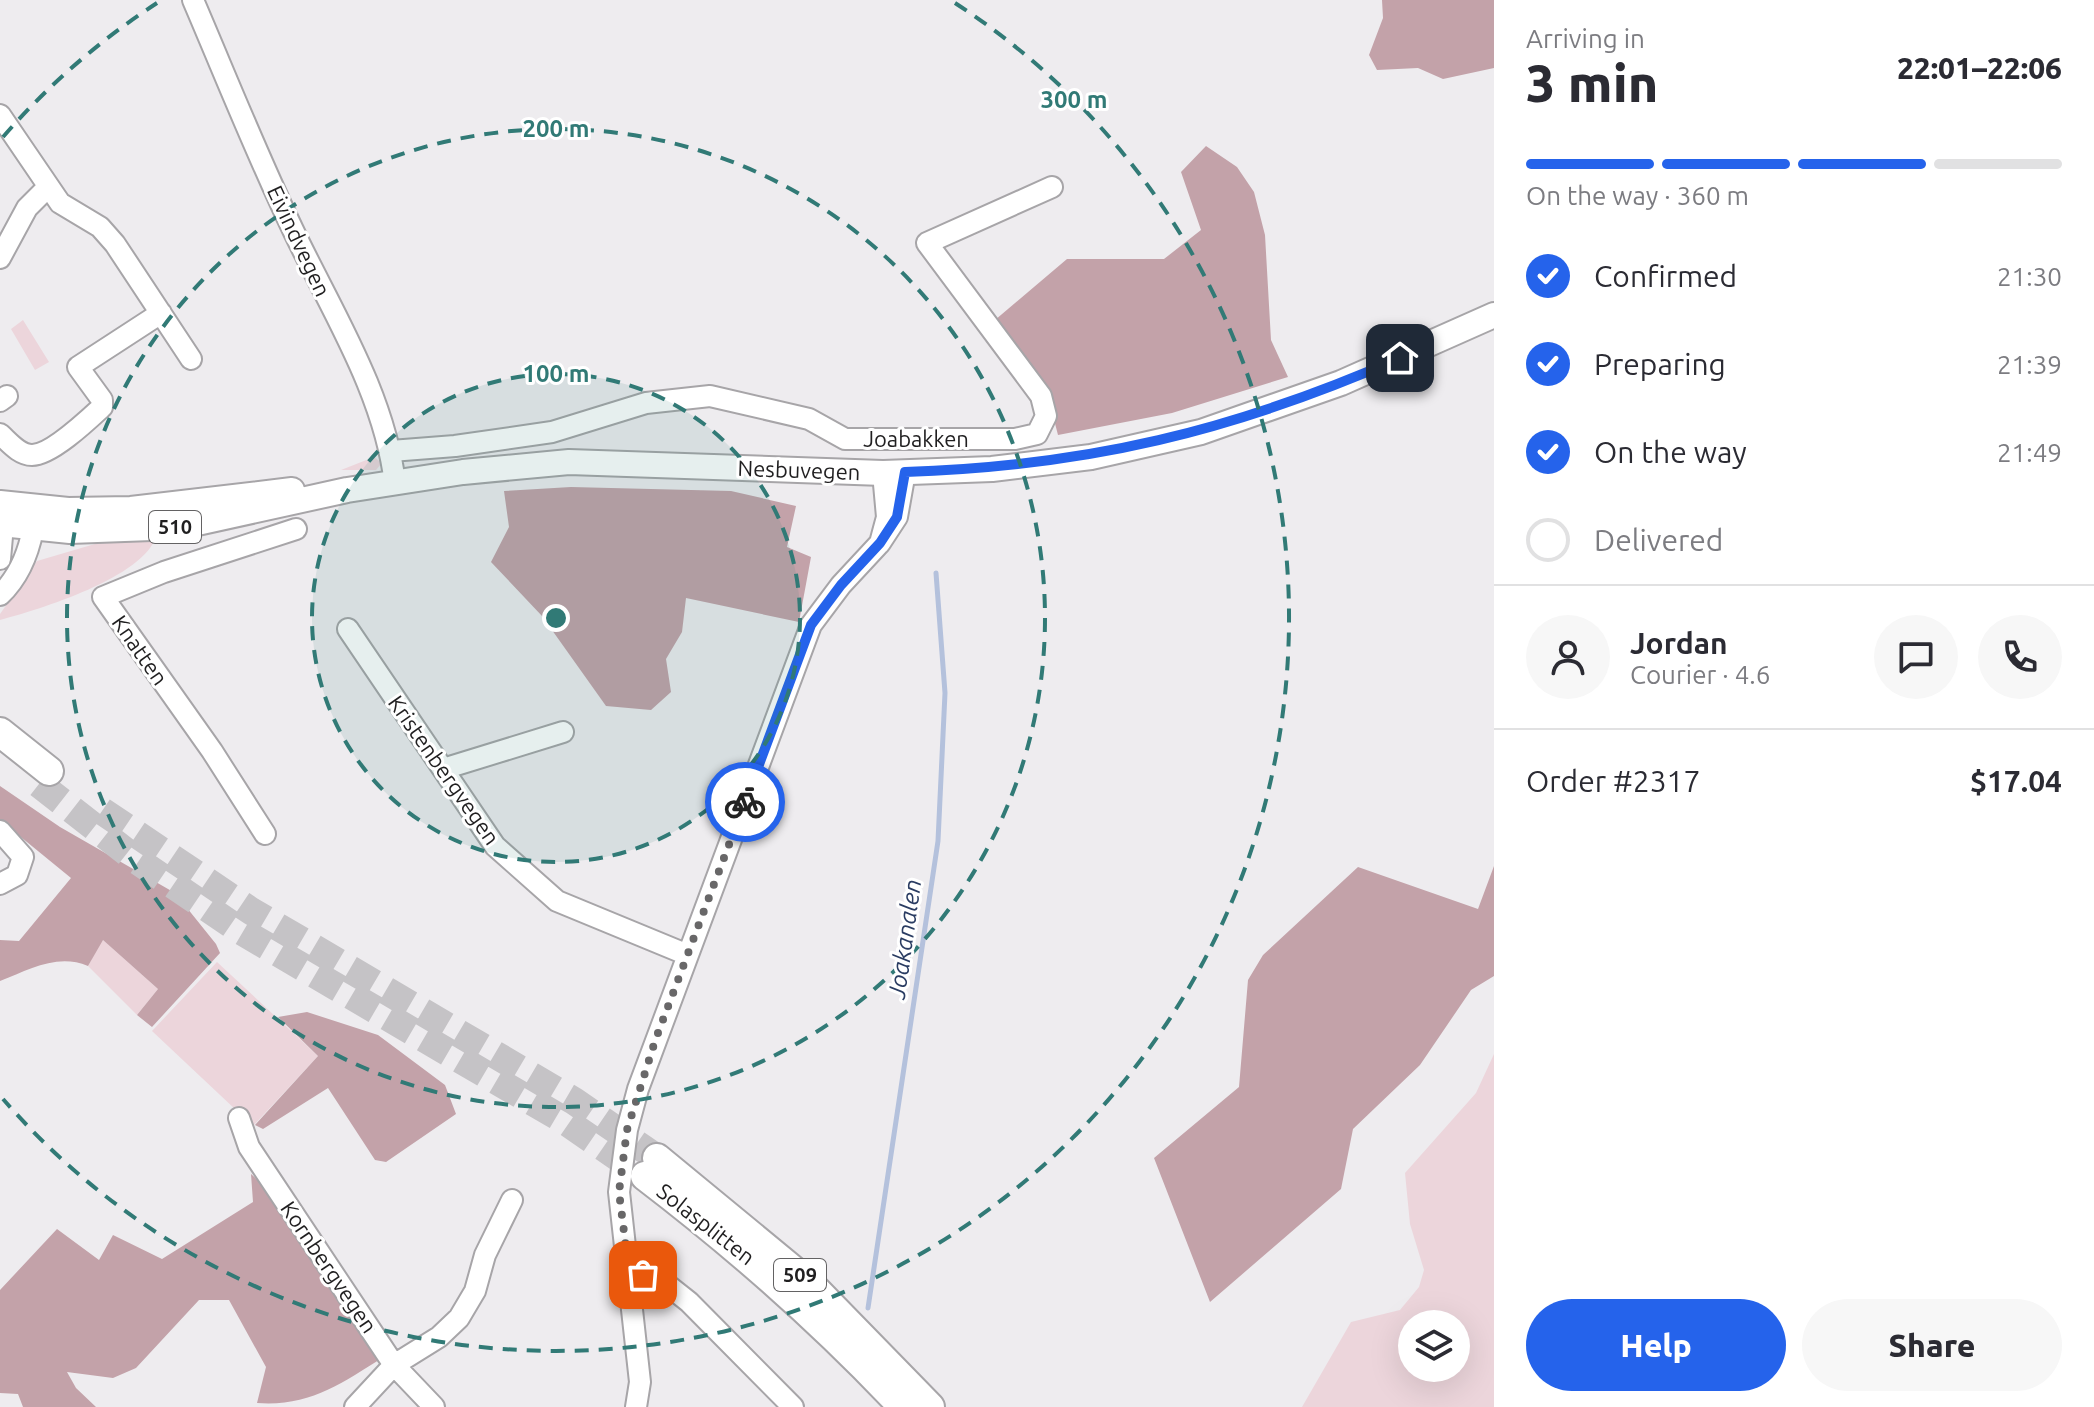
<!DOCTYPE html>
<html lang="en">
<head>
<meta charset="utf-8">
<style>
  :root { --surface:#fff; --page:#f7f7f7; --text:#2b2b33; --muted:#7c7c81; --line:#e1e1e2; --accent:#2563eb }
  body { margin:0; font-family:Ubuntu,sans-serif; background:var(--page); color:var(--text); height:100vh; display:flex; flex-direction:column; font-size:30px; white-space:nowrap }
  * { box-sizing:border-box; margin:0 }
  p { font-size:26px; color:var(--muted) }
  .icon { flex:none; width:44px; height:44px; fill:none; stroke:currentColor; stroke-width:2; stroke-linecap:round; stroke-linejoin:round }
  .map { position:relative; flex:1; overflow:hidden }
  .sheet { display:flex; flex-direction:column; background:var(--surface); width:600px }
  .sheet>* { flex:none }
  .fabs { position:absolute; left:1398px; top:1310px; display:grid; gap:16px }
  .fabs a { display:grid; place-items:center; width:72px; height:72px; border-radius:50%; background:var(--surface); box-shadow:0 8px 32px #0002; font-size:40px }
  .pin { position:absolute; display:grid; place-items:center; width:68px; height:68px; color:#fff; margin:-34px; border-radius:16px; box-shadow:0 4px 12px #0006 }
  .courier { position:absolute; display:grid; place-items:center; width:80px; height:80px; margin:-40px; border:6px solid #2563eb; border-radius:50%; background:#fff; color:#222; box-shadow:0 2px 10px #0007 }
  .head em { font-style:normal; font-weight:800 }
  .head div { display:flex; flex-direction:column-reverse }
  .head { display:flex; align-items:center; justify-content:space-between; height:136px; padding:0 32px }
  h1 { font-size:52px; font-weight:800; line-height:60px }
  .bar { display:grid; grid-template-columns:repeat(4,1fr); gap:12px 8px; align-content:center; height:96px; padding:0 32px }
  .bar i { height:10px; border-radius:6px; background:var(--line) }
  .bar .on { background:var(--accent) }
  .bar p { grid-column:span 4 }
  .line { display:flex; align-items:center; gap:20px; padding:0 32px; border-top:2px solid var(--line) }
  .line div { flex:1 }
  .round { display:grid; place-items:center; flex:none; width:84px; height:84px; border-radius:42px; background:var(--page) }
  ol { padding:0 32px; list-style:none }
  li { display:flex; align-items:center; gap:24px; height:88px }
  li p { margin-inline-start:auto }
  li .icon { padding:8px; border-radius:50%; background:var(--accent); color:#fff; stroke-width:4 }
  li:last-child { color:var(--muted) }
  li i { width:44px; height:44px; border:4px solid var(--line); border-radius:50% }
  .primary-button { display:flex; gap:16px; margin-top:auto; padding:16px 32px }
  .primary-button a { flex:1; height:92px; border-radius:48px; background:var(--accent); color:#fff; font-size:32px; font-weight:800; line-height:92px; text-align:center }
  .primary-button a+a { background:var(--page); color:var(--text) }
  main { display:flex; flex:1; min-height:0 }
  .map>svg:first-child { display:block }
</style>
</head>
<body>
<main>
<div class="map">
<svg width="1494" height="1407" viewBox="0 0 1494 1407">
  <rect width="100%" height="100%" fill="#eeecef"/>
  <path fill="#ecd5db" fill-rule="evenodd" d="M23 320 49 362 35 370 11 329Z
    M374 457 382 463 376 470H341Z
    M156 536C145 577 38 610 0 620V614L37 561 105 541Z
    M102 939 158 989 137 1015 88 966Z
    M217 962 318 1056 253 1126 152 1031Z
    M1494 1054V1407H1302L1351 1322 1400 1310 1419 1287 1424 1270 1410 1224 1405 1173 1476 1093ZM1412 1324H1456V1368H1412Z"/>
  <path fill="#c3a2a9" d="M1382 0H1494V68L1443 79 1418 68 1377 70 1369 55 1383 18Z
    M1206 146 1237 167 1254 192 1265 235 1271 340 1288 377 1172 413 1058 435 1044 381 995 320 1067 259H1164L1201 230 1181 172Z
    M571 487 731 491 796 506 787 547 811 557 799 622 686 598 682 632 666 659 671 692 651 710 606 706 542 616 491 562 509 527 504 491Z
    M0 786 60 827 175 893 216 944 220 953 152 1027 137 1015 158 989 103 940 88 966C57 953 29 970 0 981V940L19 941 71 878 0 820Z
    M1494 866V976L1471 990 1420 1065 1353 1129 1341 1189 1210 1302 1154 1158 1239 1087 1248 980 1263 955 1358 867 1478 909Z
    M307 1012 378 1035 445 1085 456 1114 386 1162 375 1160 328 1088 263 1129 255 1125 318 1056 278 1017Z
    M251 1174 285 1205 382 1358C341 1384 308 1407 257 1403L266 1367 229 1300H199L136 1368 113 1378 67 1372 76 1388 96 1407H23L18 1394 0 1393V1290L57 1229 99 1260 113 1235 162 1259 253 1202Z"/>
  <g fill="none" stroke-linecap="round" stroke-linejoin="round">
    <path stroke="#b4c1dc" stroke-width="5" d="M868 1308 938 841 945 693 936 573"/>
    <path stroke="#c5c3c6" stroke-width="28" stroke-dasharray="28 14" stroke-linecap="butt" d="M39 784 138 861 241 931 562 1119 645 1176
      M102 811 251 911 574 1101 657 1158"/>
    <g stroke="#a7a5a8" stroke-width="24">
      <path id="minor" d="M193 0C226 77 257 155 293 230 331 310 385 394 395 484
        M0 115 60 203 100 227 115 244 191 359
        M0 258 27 208 48 187
        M0 401 7 396
        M0 434C9 442 19 455 32 455 51 455 88 420 102 407V400L78 367 161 313
        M391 451 455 446 552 432 646 403 710 396 809 419 845 439H1015L1037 434 1046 416 1041 396 927 243 1052 187
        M883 473 887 517 880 543 897 517 905 472
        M0 559 3 525 20 506 33 529C28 555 19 577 0 595
        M348 629 495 846 557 901 688 955
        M443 769 563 732
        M0 831 23 857 17 875 0 884
        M265 834 212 751 103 597 164 572 296 529
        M239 1118 249 1147 394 1365 355 1407
        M629 1272 660 1279 689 1302 793 1407
        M434 1407 394 1365 439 1337 459 1318 475 1291 485 1255 512 1200
        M636 1407 640 1382 619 1192 627 1130 638 1089 811 625 841 585 880 543"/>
    </g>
    <g stroke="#a7a5a8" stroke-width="28">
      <path id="major" d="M0 503 68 510 131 509 292 490
        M0 524 70 531 179 527 347 490 463 472 569 462 883 473 992 469 1091 457 1201 432 1341 383 1494 315"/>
    </g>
    <g stroke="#a7a5a8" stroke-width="32">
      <path id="highway" d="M0 732 49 771
        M657 1158 811 1285 930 1407
        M645 1176C738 1247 823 1322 903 1407"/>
    </g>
    <use href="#minor" stroke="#fff" stroke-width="20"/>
    <use href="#major" stroke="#fff" stroke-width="24"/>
    <use href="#highway" stroke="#fff" stroke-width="28"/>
  </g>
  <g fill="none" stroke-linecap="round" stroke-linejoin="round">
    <path stroke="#686768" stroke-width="8" stroke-dasharray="0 14.4" d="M643 1275 629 1272 619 1192 627 1130 655 1041 745 802"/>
    <path stroke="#2563eb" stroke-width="10" d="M745 802 811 625 841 585 880 543 897 517 905 472C1088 466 1233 431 1400 358"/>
  </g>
  <circle cx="556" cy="618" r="244" fill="#317a76" fill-opacity=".12"/>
  <g fill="none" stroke="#317a76" stroke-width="4" stroke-dasharray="14 10">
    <circle cx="556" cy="618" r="244"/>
    <circle cx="556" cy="618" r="489"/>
    <path d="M3 137A733 733 0 0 1 157 3M955 3A733 733 0 1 1 3 1099"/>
  </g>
  <g text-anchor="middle" stroke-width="6" stroke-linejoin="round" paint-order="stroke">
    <g fill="#fff" stroke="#636263" stroke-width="2">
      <rect x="149" y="511" width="52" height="32" rx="6"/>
      <rect x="774" y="1259" width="52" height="32" rx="6"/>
    </g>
    <g font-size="20" font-weight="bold" fill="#201f20">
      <text x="175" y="534">510</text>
      <text x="800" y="1282">509</text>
    </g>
    <g font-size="22" fill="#201f20" stroke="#fff">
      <text transform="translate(299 241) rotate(65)" y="8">Eivindvegen</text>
      <text x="916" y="447">Joabakken</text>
      <text transform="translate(799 470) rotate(2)" y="8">Nesbuvegen</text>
      <text transform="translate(140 650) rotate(55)" y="8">Knatten</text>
      <text transform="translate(444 770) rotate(55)" y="8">Kristenbergvegen</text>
      <text transform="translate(706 1224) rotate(38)" y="8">Solasplitten</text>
      <text transform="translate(329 1267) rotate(56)" y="8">Kornbergvegen</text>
    </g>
    <g font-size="24" font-style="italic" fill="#2a3c62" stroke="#fff">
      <text transform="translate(905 939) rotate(-82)" y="8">Joakanalen</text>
    </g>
  </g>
  <circle cx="556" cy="618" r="12" fill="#317a76" stroke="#fff" stroke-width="4"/>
  <g font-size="24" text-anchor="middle" font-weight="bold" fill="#317a76" stroke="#fff" stroke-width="6" stroke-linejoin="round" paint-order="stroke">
    <text x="1074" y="108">300 m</text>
    <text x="556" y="137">200 m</text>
    <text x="556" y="382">100 m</text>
  </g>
</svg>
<div class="fabs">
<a><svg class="icon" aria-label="layers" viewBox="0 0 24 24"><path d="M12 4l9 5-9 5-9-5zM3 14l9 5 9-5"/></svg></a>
</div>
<div class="pin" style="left:643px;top:1275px;background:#ea580c"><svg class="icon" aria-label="bag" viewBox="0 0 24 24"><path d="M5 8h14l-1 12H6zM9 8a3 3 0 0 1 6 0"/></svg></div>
<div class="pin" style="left:1400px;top:358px;background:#1f2937"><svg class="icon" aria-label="home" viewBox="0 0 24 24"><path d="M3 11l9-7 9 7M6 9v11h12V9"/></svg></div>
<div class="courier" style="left:745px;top:802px"><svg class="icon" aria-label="bike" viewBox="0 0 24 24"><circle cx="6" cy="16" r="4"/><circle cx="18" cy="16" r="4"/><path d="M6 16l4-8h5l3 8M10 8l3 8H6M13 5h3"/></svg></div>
</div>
<section class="sheet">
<div class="head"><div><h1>3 min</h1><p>Arriving in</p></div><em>22:01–22:06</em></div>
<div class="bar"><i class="on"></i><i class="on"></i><i class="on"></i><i></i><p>On the way · 360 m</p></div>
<ol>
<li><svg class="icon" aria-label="check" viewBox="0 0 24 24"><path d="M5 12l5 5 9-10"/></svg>Confirmed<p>21:30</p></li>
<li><svg class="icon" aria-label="check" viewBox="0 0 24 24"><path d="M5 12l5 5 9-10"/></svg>Preparing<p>21:39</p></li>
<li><svg class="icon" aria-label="check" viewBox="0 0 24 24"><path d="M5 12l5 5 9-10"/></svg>On the way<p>21:49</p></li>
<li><i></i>Delivered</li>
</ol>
<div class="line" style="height:144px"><a class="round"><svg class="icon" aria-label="person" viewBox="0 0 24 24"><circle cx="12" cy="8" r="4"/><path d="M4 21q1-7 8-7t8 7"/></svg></a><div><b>Jordan</b><p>Courier · 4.6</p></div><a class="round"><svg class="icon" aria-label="chat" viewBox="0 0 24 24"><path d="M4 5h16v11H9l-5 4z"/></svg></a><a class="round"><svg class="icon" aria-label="phone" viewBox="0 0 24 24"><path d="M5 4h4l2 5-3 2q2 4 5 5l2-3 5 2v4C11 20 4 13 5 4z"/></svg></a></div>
<div class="line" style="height:104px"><div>Order #2317</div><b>$17.04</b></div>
<div class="primary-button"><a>Help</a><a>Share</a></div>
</section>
</main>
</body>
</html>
